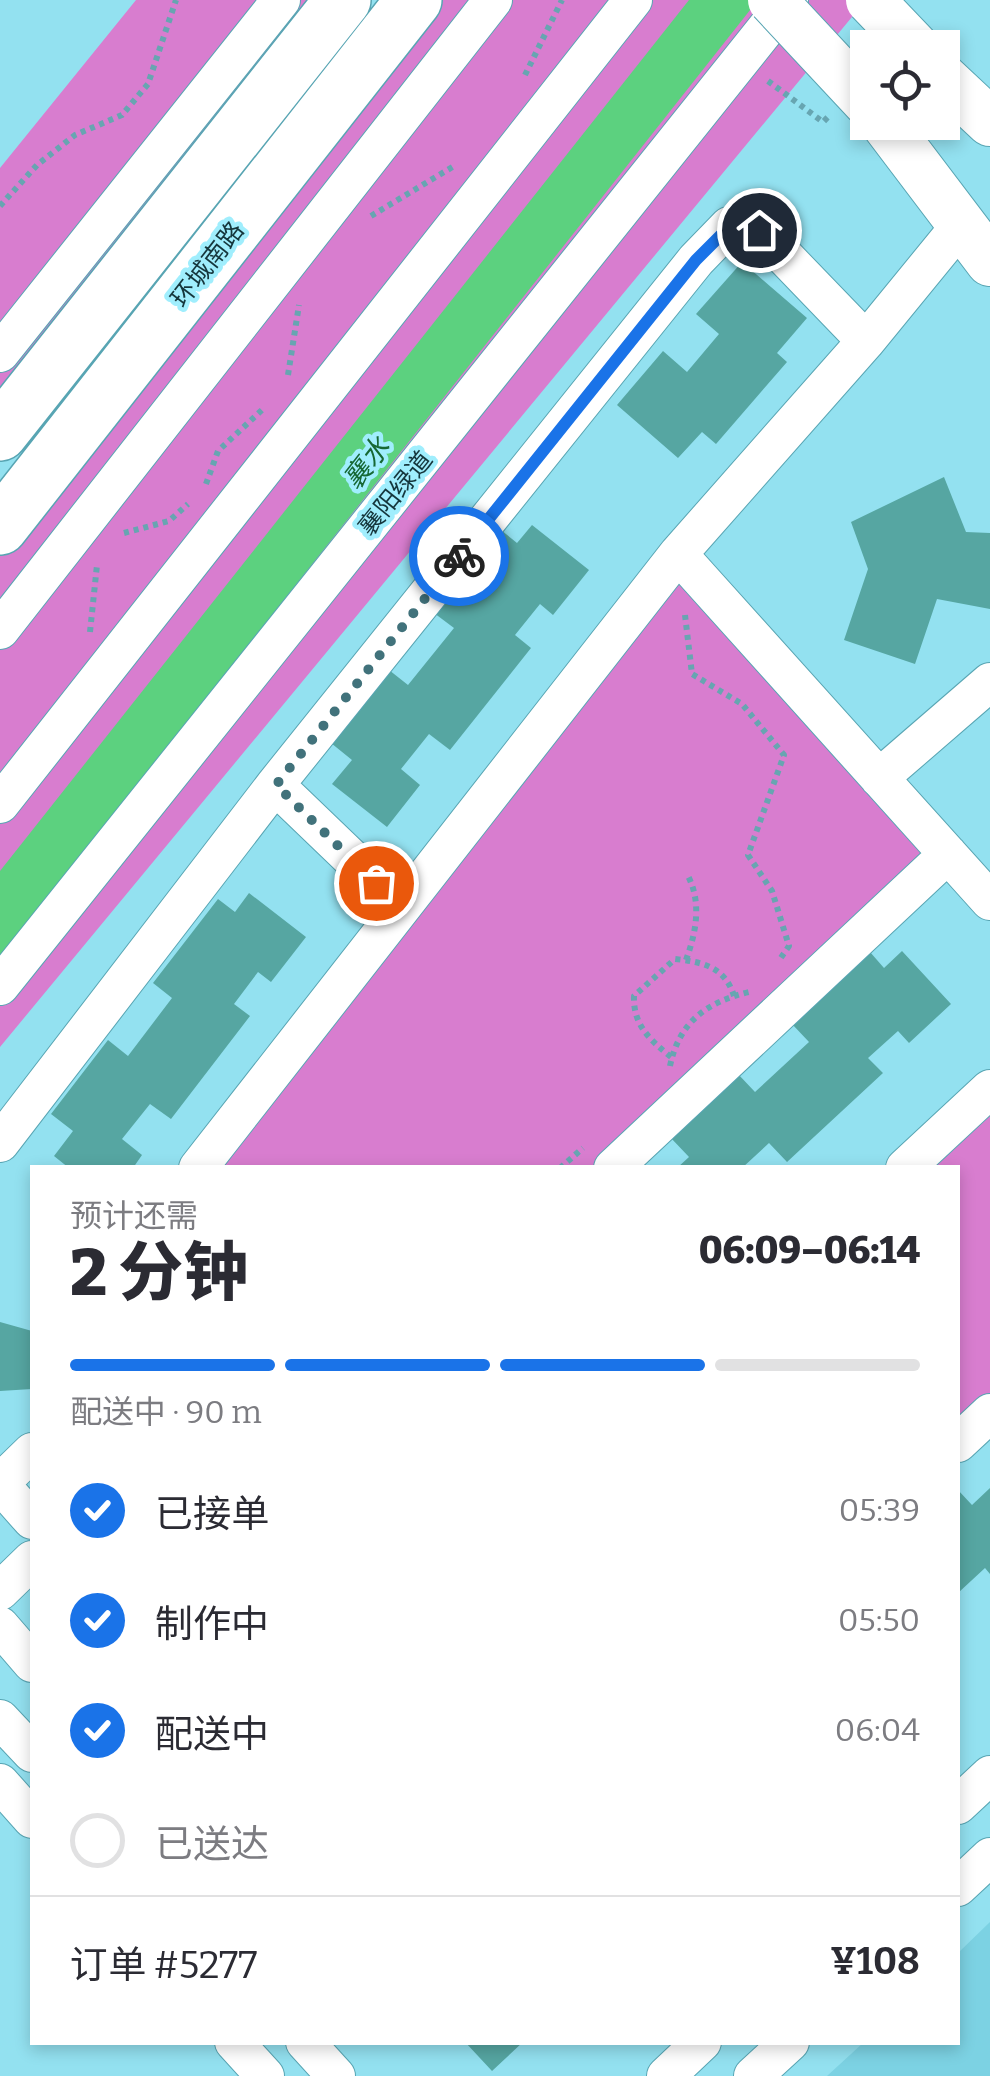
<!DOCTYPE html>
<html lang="zh">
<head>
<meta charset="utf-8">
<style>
  :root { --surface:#fff; --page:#f2f2f3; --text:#2b2b33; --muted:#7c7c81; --line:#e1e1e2; --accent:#1a73e8 }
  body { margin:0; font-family:Bitter,"Noto Sans SC",serif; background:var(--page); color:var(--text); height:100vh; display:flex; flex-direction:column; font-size:38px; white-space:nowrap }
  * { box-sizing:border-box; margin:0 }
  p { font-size:32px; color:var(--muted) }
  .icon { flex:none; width:55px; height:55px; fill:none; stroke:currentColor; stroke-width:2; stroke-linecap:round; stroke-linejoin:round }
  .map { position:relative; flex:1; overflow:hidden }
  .side { position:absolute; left:30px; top:1165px; width:930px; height:880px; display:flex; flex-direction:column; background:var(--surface); border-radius:0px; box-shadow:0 5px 15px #0003 }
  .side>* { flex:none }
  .fabs { position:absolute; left:850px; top:30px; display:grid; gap:20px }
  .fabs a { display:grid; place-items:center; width:110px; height:110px; border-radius:0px; background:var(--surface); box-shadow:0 5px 15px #0003; font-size:50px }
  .pin { position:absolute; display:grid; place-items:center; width:85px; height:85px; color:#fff; margin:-42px; border:5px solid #fff; border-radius:50%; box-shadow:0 2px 10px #0007 }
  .courier { position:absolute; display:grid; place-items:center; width:100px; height:100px; margin:-50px; border:8px solid #1a73e8; border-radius:50%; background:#fff; color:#222; box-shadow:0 2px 12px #0007 }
  .overview em { font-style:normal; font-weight:800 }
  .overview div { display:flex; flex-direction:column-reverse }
  .overview { display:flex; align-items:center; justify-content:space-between; height:170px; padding:0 40px }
  h1 { font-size:65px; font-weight:800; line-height:75px }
  .bar { display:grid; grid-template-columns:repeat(4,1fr); gap:15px 10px; align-content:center; height:120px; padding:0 40px }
  .bar i { height:12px; border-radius:8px; background:var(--line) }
  .bar .selected { background:var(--accent) }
  .bar p { grid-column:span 4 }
  .line { display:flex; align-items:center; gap:25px; padding:0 40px; border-top:2px solid var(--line) }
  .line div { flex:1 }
  ol { padding:0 40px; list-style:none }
  li { display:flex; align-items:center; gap:30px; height:110px }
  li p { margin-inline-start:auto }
  li .icon { padding:10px; border-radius:50%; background:var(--accent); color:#fff; stroke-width:4 }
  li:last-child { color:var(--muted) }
  li i { width:55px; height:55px; border:5px solid var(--line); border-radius:50% }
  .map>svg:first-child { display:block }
</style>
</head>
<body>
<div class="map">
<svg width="990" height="2076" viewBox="0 0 990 2076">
  <rect width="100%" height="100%" fill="#93e1f0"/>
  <path fill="#7cd2e3" d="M990 1922V2076H827L863 2043 958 2042V1953Z"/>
  <path fill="#d87dcf" d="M136 0H343L0 433V168Z
    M414 0H866L0 1047V527Z
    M678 554 948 854 611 1167 198 1168Z
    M990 1089V1413L958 1443V1168H905Z"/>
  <path fill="#5cd17f" d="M689 0H758L0 959V871Z"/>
  <path fill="#56a6a2" d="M742 262 807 318 777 353 787 362 716 444 702 432 678 458 617 405 663 351 687 372 719 334 696 314Z
    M944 477 966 532 990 533V609L937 599 915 664 844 640 868 569 851 522Z
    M532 525 589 570 553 615 540 604 515 635 531 648 450 750 429 734 401 769 420 785 387 827 332 784 352 760 331 743 389 670 408 685 454 628 434 613 501 530 517 543Z
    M249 893 306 937 271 982 258 972 234 1004 250 1016 171 1119 150 1104 122 1139 142 1155 133 1168H69L54 1156 73 1131 51 1114 108 1040 128 1056 172 998 153 983 218 899 235 912Z
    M902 951 951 1004 909 1043 898 1031 868 1058 883 1073 787 1162 769 1143 742 1168H677L689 1157 670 1137 738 1074 755 1092 809 1042 792 1024 870 952 884 968Z
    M0 1322 32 1331V1389L0 1391Z
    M990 1488V1574L985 1568 958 1593V1490L972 1505Z
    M465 2042H523L492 2071Z"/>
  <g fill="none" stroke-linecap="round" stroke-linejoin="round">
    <g stroke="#58a5b3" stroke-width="40">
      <path id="minor" d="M0 353 281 0
        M678 554 866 341
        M0 630 493 0
        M879 778 990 682
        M275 785 402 907
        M0 804 633 0
        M0 986 789 0
        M0 1143 275 785 696 260 729 226 759 230 866 341 960 226
        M198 1168 678 554 990 901
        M613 1168 948 854
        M905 1168 990 1089
        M958 1443 990 1413
        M0 1483 32 1452
        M0 1484 32 1520
        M0 1591 32 1560
        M0 1626 32 1663
        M0 1719 32 1753
        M0 1783 32 1819
        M958 1805 990 1775
        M958 1887 990 1857
        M234 2042 265 2076
        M305 2042 336 2076
        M666 2076 702 2042
        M753 2076 790 2042"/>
    </g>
    <g stroke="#58a5b3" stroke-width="50">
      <path id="major" d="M942 77 990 122
        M884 122 990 262"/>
    </g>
    <g stroke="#58a5b3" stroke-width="58">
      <path id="highway" d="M0 433 343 0
        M0 527 414 0"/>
    </g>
    <path stroke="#67a5b1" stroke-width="6" stroke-dasharray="5 5" stroke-linecap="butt" d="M525 75 562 0
      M768 81 823 122 829 116
      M0 206 37 165 75 135 122 115 148 84 176 0
      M371 216 454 166
      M288 375 299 305
      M206 484 218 451 263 409
      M124 533 169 521 188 504
      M685 615 692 674 742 704 784 755 748 855 772 891 789 946 780 959
      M90 632 97 565
      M686 960C696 933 702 903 688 876
      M671 1057C650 1040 633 1025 634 996L675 959C703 962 725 967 734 996
      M670 1066C679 1022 707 1002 749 992
      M518 1168H528
      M560 1168 583 1148"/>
    <use href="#minor" stroke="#fff" stroke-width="38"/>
    <use href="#major" stroke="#fff" stroke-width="48"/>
    <use href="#highway" stroke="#fff" stroke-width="55"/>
    <g stroke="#58a5b3" stroke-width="50" stroke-linecap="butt">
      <path id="major-bridge" d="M772 0 868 103
        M870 0 915 47"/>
    </g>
    <use href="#major-bridge" stroke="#fff" stroke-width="48"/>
  </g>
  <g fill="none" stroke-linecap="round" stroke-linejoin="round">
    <path stroke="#41727b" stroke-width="10" stroke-dasharray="0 18" d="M376 883 276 785 459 556"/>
    <path stroke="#1a73e8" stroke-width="12" d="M459 556 696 260 730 226 759 230"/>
  </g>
  <g text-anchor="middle" stroke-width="9" stroke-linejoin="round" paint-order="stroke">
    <g font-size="25" fill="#15363c" stroke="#a0eefd">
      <text transform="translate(207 264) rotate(-52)" y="9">环城南路</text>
      <text transform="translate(395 493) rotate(-51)" y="9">襄阳绿道</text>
    </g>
    <g font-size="28" font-style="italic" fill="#166834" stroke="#a0eefd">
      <text transform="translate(366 463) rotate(-52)" y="10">襄水</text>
    </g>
  </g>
</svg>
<div class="fabs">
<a><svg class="icon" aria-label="locate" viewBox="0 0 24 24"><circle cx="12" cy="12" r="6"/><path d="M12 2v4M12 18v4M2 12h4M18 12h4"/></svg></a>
</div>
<div class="pin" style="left:376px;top:883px;background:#ea580c"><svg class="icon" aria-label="bag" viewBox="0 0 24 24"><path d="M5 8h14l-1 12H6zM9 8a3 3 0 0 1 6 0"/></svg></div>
<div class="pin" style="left:759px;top:230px;background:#1f2937"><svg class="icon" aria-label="home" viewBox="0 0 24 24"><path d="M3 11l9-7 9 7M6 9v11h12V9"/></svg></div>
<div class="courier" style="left:459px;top:556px"><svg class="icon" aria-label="bike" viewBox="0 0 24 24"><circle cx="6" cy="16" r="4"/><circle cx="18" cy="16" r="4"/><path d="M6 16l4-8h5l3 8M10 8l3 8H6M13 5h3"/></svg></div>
<section class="side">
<div class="overview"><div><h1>2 分钟</h1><p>预计还需</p></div><em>06:09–06:14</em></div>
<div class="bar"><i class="selected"></i><i class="selected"></i><i class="selected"></i><i></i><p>配送中 · 90 m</p></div>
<ol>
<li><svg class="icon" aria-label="check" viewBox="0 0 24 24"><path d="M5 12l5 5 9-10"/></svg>已接单<p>05:39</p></li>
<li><svg class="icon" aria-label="check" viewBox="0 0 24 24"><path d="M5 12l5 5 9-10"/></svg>制作中<p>05:50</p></li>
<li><svg class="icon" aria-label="check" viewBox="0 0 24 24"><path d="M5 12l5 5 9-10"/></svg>配送中<p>06:04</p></li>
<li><i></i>已送达</li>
</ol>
<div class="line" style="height:130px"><div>订单 #5277</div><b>¥108</b></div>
</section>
</div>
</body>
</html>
